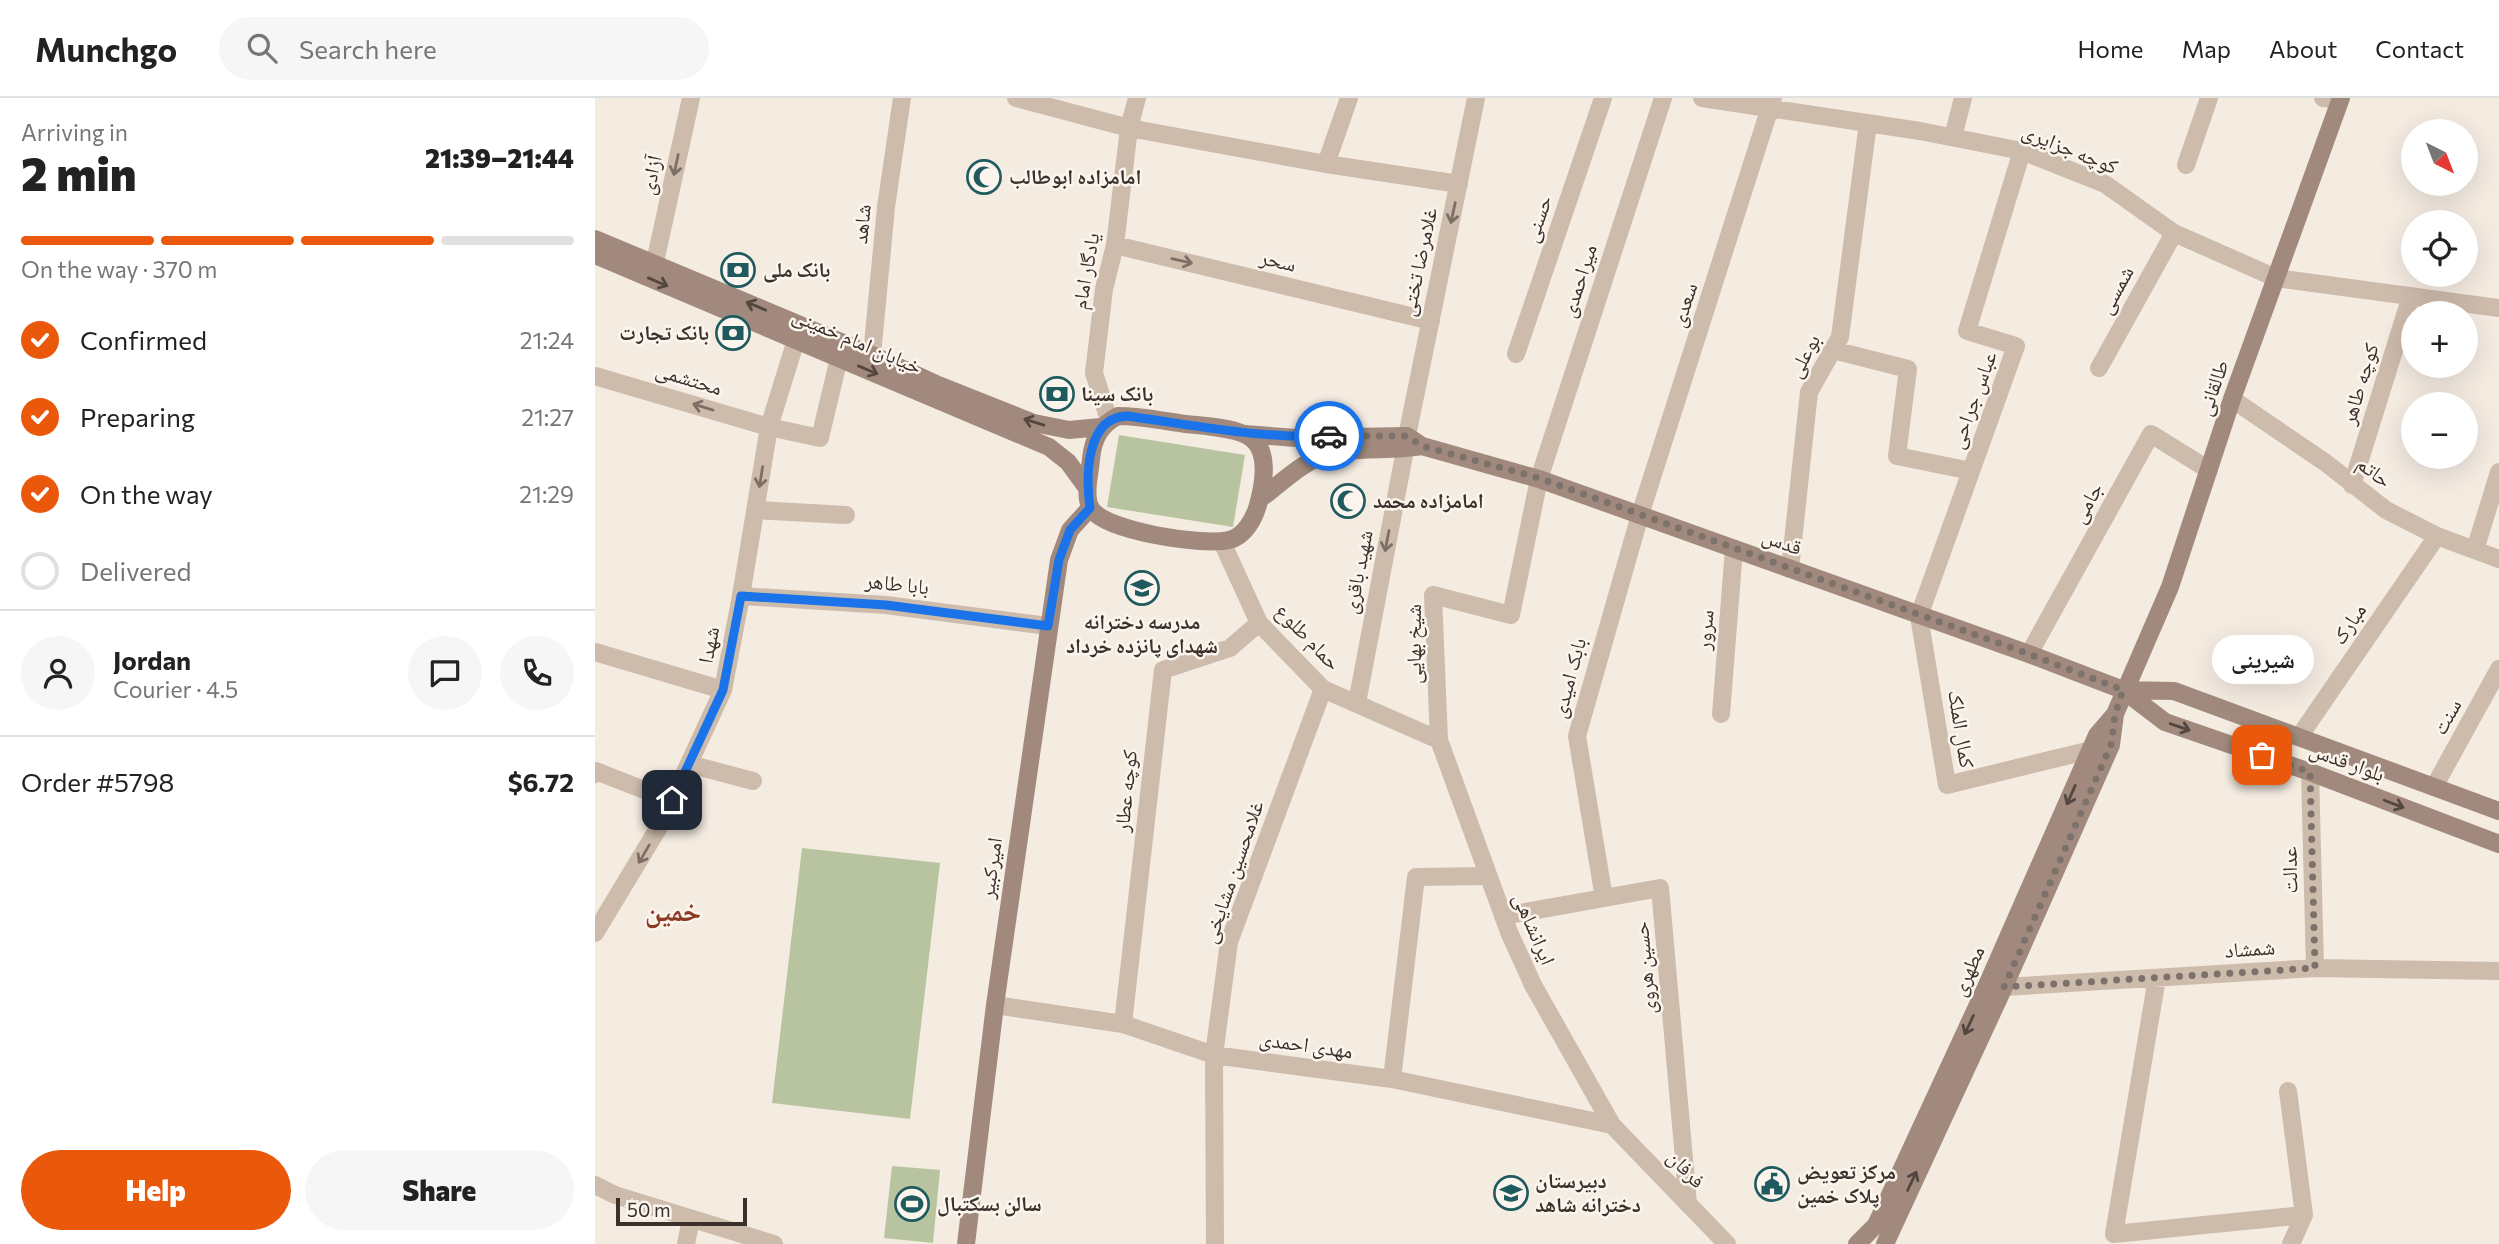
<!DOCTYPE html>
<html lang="en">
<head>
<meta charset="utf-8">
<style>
  :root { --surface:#fff; --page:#f6f6f6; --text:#222; --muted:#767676; --line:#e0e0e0; --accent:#ea580c }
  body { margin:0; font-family:Commissioner,"Noto Naskh Arabic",sans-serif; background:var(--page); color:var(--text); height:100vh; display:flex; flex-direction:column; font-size:26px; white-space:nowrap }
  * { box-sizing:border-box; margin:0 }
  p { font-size:23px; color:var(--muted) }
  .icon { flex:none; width:38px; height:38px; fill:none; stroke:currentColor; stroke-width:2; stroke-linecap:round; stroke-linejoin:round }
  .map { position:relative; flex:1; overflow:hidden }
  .panel { display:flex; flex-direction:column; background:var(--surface); width:595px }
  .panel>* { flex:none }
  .needle { width:46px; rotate:138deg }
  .fabs { position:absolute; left:1806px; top:21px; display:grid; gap:14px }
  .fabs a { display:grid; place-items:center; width:77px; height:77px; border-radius:50%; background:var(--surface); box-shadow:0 7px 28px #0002; font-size:35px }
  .scale { position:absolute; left:21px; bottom:18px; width:131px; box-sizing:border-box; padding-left:7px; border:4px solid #3b302b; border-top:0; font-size:19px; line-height:24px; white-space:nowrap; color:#3b302b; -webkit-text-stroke:5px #fbf5ee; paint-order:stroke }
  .pin { position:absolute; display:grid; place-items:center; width:60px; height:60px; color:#fff; margin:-30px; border-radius:14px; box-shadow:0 4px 10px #0006 }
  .courier { position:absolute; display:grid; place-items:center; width:70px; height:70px; margin:-35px; border:5px solid #1a73e8; border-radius:50%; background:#fff; color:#222; box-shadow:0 2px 9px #0007 }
  .bubble { position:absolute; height:49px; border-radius:24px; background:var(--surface); box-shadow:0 7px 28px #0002; font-size:23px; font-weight:800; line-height:49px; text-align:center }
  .overview em { font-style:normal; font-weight:800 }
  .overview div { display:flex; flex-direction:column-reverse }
  .overview { display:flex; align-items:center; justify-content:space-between; height:119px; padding:0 21px }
  h1 { font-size:46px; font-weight:800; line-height:52px }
  .bar { display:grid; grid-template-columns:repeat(4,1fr); gap:10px 7px; align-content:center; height:84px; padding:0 21px }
  .bar i { height:9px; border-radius:5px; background:var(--line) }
  .bar .active { background:var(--accent) }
  .bar p { grid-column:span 4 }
  .line { display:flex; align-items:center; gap:18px; padding:0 21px; border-top:2px solid var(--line) }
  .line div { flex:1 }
  .round { display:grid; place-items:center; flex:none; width:74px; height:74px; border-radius:37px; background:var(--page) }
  ol { padding:0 21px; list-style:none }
  li { display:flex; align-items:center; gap:21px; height:77px }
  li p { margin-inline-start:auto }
  li .icon { padding:7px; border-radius:50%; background:var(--accent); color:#fff; stroke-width:4 }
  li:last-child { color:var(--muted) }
  li i { width:38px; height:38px; border:4px solid var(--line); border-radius:50% }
  .button { display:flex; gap:14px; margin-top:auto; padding:14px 21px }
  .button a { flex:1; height:80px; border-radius:42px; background:var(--accent); color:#fff; font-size:28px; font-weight:800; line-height:80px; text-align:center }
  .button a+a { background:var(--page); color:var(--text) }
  header { display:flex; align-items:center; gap:42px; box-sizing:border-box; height:98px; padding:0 35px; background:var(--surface); border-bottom:2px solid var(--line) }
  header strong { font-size:33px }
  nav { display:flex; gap:38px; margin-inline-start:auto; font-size:24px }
  .search { width:490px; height:63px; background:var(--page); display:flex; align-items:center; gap:18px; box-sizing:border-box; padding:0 24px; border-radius:38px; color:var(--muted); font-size:26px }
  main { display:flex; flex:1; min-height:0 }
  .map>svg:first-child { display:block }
</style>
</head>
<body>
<header>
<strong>Munchgo</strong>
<div class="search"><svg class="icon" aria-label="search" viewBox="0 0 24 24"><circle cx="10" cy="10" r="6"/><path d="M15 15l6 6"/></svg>Search here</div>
<nav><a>Home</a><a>Map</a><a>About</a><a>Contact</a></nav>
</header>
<main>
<section class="panel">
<div class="overview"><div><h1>2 min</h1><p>Arriving in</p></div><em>21:39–21:44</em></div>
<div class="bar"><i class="active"></i><i class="active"></i><i class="active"></i><i></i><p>On the way · 370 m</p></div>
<ol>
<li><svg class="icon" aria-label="check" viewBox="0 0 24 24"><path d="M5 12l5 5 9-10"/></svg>Confirmed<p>21:24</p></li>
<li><svg class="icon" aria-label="check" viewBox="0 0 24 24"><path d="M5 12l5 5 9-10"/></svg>Preparing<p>21:27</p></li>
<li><svg class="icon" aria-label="check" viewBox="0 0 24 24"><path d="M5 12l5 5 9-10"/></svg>On the way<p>21:29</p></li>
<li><i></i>Delivered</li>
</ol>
<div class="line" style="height:126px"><a class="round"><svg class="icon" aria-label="person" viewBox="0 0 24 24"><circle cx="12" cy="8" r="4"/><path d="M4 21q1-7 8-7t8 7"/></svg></a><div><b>Jordan</b><p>Courier · 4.5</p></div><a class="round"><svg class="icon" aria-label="chat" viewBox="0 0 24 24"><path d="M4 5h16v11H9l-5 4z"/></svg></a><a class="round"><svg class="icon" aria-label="phone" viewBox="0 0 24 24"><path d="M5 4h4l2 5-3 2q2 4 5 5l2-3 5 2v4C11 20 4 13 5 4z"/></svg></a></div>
<div class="line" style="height:91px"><div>Order #5798</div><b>$6.72</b></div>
<div class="button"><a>Help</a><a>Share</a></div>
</section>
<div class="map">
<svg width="1904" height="1146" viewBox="0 0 1904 1146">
  <rect width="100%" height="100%" fill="#f4ebe1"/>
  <path fill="#b8c4a0" d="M524 337 650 357 638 429 512 409Z
    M207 750 345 765 315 1021 177 1005Z
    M297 1068 345 1072 338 1145 289 1140Z"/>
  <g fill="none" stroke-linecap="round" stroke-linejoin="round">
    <path stroke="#cdbbac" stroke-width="18" d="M421 0 534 30 731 66 864 86
      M1107 0 1325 33 1427 53 1510 86 1579 135 1681 180
      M1728 0 1745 2
      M1358 39 1368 0
      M1427 53 1372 233 1421 248 1324 518 1352 687 1496 652
      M731 66 754 0
      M1591 67 1614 0
      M520 147 836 223
      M60 164 96 0
      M1238 252 1313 271 1302 358 1376 373
      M921 256 1008 0
      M277 257 291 109 307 0
      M1504 270 1579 135
      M0 278 174 329 225 340 244 260
      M1637 301 1731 365 1791 412 1842 438 1904 461
      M514 322 499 275 509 191 520 147 534 30 542 0
      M1757 387 1816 198
      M160 412 251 417
      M1880 452 1904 374
      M1195 471 1214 294 1245 239 1273 25
      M146 498 291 507 453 528
      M0 554 128 592
      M1434 556 1556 336 1614 372
      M762 605 810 352
      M1126 616 1139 451
      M1704 639 1842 438
      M844 642 838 497 916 517 944 381 1068 0
      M94 666 158 683
      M1715 674 1720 870
      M0 676 1 673 77 703
      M1839 689 1904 571
      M1009 800 982 638 1045 417 1178 0
      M908 818 1065 790 1093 1106
      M1562 880 1519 1136 1709 1117
      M1409 889 1720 870 1904 873
      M400 907 528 926 619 957 797 981 1017 1027
      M528 926 568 572 635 550 664 525
      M797 981 821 779 893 778
      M1693 993 1709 1117 1696 1146
      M0 1087 20 1097 179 1146
      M91 1146 96 1121
      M620 1146 619 957 634 844 728 591"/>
    <path stroke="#cdbbac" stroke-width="18" d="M1681 180 1904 210
      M812 338 881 0
      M627 444 664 525 728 591 844 642 914 834 938 887 1017 1027 1132 1146
      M0 835 67 724 128 592 146 498 174 329 201 242"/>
    <path stroke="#a18a7d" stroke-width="18" d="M0 141 277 257 341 286 439 325 474 332 506 329
      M0 157 454 349 473 364 492 390
      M523 318C545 318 569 323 591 326 609 328 632 329 649 336 677 347 669 385 663 407 659 421 649 439 634 442 609 448 514 434 497 412 488 400 495 375 496 361 498 341 505 327 523 318Z
      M650 336 701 340 812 338 827 348 944 381 1434 556 1528 592 1570 624 1715 674 1904 746
      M665 401C680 390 701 370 718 362 751 346 792 355 827 348
      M1528 592 1579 593 1904 713
      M371 1146 400 907 464 462 475 432 495 410
      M1262 1146 1281 1127 1392 887 1502 637 1520 616
      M1290 1146 1409 889 1516 647 1520 616 1575 489 1637 301 1746 0"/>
  </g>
  <defs><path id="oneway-shaft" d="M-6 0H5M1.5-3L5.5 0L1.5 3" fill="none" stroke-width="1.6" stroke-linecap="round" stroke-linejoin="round" transform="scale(1.75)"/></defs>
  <g stroke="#7d6f65">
    <use href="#oneway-shaft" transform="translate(81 67) rotate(102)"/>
    <use href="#oneway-shaft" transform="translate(858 115) rotate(102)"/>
    <use href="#oneway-shaft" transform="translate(587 163) rotate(13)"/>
    <use href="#oneway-shaft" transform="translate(108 309) rotate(-163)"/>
    <use href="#oneway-shaft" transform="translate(166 379) rotate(99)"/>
    <use href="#oneway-shaft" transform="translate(792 443) rotate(101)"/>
    <use href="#oneway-shaft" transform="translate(49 756) rotate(120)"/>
  </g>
  <g stroke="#544640">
    <use href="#oneway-shaft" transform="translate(63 184) rotate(23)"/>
    <use href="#oneway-shaft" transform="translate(161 208) rotate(-157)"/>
    <use href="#oneway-shaft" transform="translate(273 272) rotate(23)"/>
    <use href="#oneway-shaft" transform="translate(439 324) rotate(-163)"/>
    <use href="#oneway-shaft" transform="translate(1585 629) rotate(19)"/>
    <use href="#oneway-shaft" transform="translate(1476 697) rotate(114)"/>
    <use href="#oneway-shaft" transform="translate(1799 706) rotate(21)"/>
    <use href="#oneway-shaft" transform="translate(1374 927) rotate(115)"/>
    <use href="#oneway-shaft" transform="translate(1317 1083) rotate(-65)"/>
  </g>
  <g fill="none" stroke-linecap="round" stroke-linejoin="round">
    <path stroke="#7c716b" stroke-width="7" stroke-dasharray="0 12.6" d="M734 338H812L827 348 944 380 1434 556 1528 592 1520 616 1516 647 1409 889 1720 870 1715 674 1667 657"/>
    <path stroke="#1a73e8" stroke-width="9" d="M77 702 128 592 146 498 291 507 453 528 464 462 475 432 495 410C491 381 490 319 532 318 599 327 666 341 734 338"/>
  </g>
  <defs>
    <g id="mosque-ring" transform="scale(1.75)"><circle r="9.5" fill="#fbf5ee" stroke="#1f5a5e" stroke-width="1.5"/><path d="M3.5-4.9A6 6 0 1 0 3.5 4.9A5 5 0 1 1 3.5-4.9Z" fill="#1f5a5e"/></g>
    <g id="bank-ring" transform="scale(1.75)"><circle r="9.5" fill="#fbf5ee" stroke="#1f5a5e" stroke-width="1.5"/><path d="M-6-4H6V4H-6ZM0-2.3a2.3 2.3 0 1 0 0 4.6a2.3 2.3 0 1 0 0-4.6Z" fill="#1f5a5e"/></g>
    <g id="school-ring" transform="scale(1.75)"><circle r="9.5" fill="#fbf5ee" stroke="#1f5a5e" stroke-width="1.5"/><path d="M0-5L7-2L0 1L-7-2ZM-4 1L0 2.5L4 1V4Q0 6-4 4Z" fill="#1f5a5e"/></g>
    <g id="civic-ring" transform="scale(1.75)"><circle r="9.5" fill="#fbf5ee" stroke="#1f5a5e" stroke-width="1.5"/><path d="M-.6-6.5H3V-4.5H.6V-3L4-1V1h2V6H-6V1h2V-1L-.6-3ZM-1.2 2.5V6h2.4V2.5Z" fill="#1f5a5e"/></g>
    <g id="stadium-ring" transform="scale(1.75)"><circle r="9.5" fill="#fbf5ee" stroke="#1f5a5e" stroke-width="1.5"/><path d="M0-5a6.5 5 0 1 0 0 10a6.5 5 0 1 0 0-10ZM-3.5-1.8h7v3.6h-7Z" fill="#1f5a5e"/></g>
  </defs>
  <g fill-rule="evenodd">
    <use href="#mosque-ring" x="389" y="79"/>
    <use href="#bank-ring" x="143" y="172"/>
    <use href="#bank-ring" x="138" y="235"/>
    <use href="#bank-ring" x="462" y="296"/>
    <use href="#mosque-ring" x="753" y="403"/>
    <use href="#school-ring" x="547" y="490"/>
    <use href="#civic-ring" x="1177" y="1086"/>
    <use href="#school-ring" x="916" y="1095"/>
    <use href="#stadium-ring" x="317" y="1106"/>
  </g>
  <g text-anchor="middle" stroke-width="5" stroke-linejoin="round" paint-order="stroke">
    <g font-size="21" fill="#3b302b" stroke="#fbf5ee">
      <text transform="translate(1475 51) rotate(22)" y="7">کوچه جزایری</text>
      <text transform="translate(56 77) rotate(-78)" y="7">آزادی</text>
      <text transform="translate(943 121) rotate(-71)" y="7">حسنی</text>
      <text transform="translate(267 126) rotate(-84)" y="7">شاهد</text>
      <text transform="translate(683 163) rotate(13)" y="7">سحر</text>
      <text transform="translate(824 164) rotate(-78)" y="7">غلامرضا تختی</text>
      <text transform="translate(491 173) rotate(-80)" y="7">یادگار امام</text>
      <text transform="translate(984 183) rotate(-72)" y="7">میراحمدی</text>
      <text transform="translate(1521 192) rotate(-61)" y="7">شمسی</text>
      <text transform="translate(1089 207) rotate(-72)" y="7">سعدی</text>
      <text transform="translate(262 243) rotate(23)" y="7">خیابان امام خمینی</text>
      <text transform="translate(1209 258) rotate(-62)" y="7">بوعلی</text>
      <text transform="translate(94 281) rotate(17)" y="7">محتشمی</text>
      <text transform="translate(1765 286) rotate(-73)" y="7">کوچه طاهر</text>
      <text transform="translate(1618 290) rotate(-71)" y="7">طالقانی</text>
      <text transform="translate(1378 302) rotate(-70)" y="7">عباس جراحی</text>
      <text transform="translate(1779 374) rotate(37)" y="7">حاتم</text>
      <text transform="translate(1492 405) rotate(-61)" y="7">جامی</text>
      <text transform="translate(1187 444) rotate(20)" y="7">قدس</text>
      <text transform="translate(763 474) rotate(-79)" y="7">شهید باقری</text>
      <text transform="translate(302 486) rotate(6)" y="7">بابا طاهر</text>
      <text transform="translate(1754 526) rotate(-56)" y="7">مبارک</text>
      <text transform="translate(1110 532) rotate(-85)" y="7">سرور</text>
      <text transform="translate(713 539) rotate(46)" y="7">حمام طلوع</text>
      <text transform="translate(819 546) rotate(-90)" y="7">شیخ بهایی</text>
      <text transform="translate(114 547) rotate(-79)" y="7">شهدا</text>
      <text transform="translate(974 580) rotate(-75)" y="7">بابک امیدی</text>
      <text transform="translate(1852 619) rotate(-61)" y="7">سنت</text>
      <text transform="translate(1366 631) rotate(81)" y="7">کمال الملک</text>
      <text transform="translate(1752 664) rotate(20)" y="7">بلوار قدس</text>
      <text transform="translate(531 693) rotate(-84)" y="7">کوچه عطار</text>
      <text transform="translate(396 770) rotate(-82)" y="7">امیرکبیر</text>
      <text transform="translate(1695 772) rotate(-91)" y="7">عدالت</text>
      <text transform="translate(638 774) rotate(-71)" y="7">غلامحسین مشایخی</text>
      <text transform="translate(939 831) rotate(67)" y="7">ایرانشاهی</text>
      <text transform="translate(1655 851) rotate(-4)" y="7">شمشاد</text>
      <text transform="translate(1050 870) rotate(-95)" y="7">حسین هروی</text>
      <text transform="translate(1373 873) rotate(-66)" y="7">مطهری</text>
      <text transform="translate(711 947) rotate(8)" y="7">مهدی احمدی</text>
      <text transform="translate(1091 1071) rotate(46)" y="7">فرفان</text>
    </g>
    <g font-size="21" font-weight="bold" fill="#3b302b" stroke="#fbf5ee" text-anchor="start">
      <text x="414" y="86">امامزاده ابوطالب</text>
      <text x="168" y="179">بانک ملی</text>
      <text x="114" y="242" text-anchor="end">بانک تجارت</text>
      <text x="486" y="303">بانک سینا</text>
      <text x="778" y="410">امامزاده محمد</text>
      <text x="547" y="531" text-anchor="middle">مدرسه دخترانه<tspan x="547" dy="24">شهدای پانزده خرداد</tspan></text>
      <text x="1202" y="1081">مرکز تعویض<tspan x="1202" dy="24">پلاک خمین</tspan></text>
      <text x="940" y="1090">دبیرستان<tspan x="940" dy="24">دخترانه شاهد</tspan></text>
      <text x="342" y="1113">سالن بسکتبال</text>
    </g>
    <g font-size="28" font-weight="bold" fill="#8c3b22" stroke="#fbf5ee">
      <text x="78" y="823">خمین</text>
    </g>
  </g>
</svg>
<div class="fabs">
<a><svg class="needle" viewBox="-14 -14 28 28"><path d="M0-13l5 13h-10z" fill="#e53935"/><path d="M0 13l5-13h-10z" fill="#767676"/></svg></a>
<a><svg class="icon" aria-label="locate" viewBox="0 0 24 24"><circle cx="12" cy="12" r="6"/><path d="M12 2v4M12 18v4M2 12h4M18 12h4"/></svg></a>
<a>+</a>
<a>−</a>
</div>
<div class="scale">50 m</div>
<div class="pin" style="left:1667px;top:657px;background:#ea580c"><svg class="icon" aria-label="bag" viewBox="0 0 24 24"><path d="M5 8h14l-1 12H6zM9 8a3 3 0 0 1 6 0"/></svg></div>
<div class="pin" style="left:77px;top:702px;background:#1f2937"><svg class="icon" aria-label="home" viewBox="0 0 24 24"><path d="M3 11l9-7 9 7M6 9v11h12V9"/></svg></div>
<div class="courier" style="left:734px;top:338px"><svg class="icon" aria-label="car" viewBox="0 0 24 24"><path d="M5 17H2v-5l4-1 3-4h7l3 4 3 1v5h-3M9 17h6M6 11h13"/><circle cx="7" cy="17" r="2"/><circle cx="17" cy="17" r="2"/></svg></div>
<div class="bubble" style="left:1617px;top:537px;width:102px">شیرینی</div>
</div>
</main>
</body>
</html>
